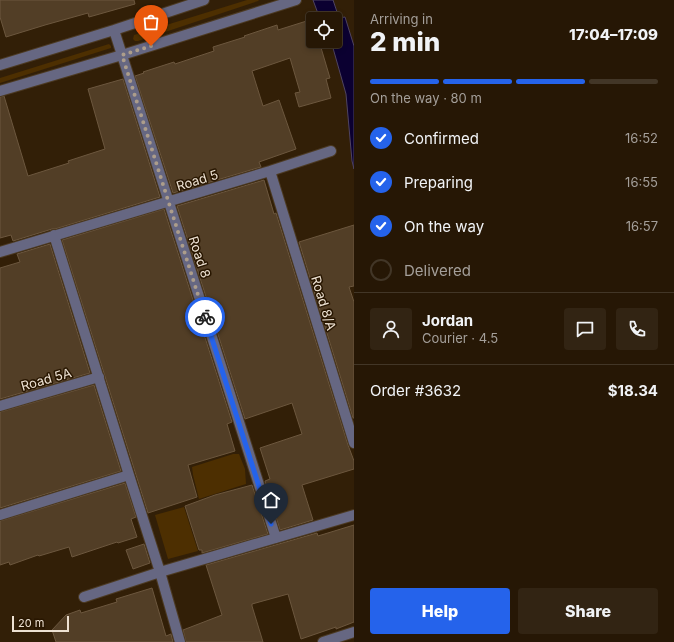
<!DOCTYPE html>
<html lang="en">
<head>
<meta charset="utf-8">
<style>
  :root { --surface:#261705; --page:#322413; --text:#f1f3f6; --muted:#a49f9a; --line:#423627; --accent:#2563eb }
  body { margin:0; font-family:Inter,sans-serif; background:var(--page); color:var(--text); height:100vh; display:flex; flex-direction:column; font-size:15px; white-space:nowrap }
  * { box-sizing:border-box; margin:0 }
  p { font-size:13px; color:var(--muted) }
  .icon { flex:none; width:22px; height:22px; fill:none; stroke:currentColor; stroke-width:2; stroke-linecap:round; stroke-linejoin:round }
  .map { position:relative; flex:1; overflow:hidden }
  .sheet { display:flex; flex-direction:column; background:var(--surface); width:320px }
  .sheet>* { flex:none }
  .fabs { position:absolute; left:306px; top:12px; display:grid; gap:8px }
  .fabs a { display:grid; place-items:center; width:36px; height:36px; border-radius:4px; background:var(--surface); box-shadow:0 2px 6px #0003,0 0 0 1px var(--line); font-size:20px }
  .scale { position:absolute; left:12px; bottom:10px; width:57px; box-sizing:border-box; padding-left:4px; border:2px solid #ede1d2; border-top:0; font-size:11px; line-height:14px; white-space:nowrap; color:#ede1d2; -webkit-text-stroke:3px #281600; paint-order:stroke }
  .pin { position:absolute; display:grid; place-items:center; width:34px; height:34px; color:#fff; margin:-41px -17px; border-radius:50% 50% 50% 0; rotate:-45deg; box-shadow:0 0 4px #0007 }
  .pin .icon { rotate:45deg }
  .courier { position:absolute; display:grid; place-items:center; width:40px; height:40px; margin:-20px; border:3px solid #2563eb; border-radius:50%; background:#fff; color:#222; box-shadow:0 1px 5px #0007 }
  .summary em { font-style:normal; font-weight:800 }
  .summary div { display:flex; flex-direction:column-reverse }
  .summary { display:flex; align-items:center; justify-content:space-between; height:68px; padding:0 16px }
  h1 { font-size:26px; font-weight:800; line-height:30px }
  .bar { display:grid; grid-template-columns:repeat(4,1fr); gap:6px 4px; align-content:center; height:48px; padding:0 16px }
  .bar i { height:5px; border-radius:3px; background:var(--line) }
  .bar .active { background:var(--accent) }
  .bar p { grid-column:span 4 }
  .line { display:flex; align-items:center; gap:10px; padding:0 16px; border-top:1px solid var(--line) }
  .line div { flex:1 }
  .round { display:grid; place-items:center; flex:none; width:42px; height:42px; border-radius:4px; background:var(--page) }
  ol { padding:0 16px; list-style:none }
  li { display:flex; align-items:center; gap:12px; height:44px }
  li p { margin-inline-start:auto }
  li .icon { padding:4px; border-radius:50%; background:var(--accent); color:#fff; stroke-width:4 }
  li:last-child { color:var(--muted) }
  li i { width:22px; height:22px; border:2px solid var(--line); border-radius:50% }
  .action { display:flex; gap:8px; margin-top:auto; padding:8px 16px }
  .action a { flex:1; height:46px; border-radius:4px; background:var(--accent); color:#fff; font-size:16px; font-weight:800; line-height:46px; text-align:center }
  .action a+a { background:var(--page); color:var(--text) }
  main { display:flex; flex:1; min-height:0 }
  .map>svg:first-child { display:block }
</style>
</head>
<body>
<main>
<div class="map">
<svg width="354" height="642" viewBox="0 0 354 642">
  <rect width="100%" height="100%" fill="#321f07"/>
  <path fill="#4d2f01" d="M247 0H259L258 1 138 41H135L133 39 134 35Z
    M109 44 111 46V48L0 83V78Z
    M233 454H239L245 469 246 484 199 499 193 475 192 467Z
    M184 507 198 551 168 559 155 515Z"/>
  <path fill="#0b0031" stroke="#4f4461" d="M313 0H333L339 18 345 17 354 46V169L352 161 346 94 331 41H335V19H320Z"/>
  <path fill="#523e26" stroke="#6c573e" d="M0 0H134L135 4 89 17 88 13 45 25 6 37 0 17Z
    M313 19V41H319L330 78 326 79 331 98 299 107 295 93 300 92 290 58 252 71 263 106 279 100 296 149 259 162 261 167 173 193 135 76 144 73 143 72 174 62 175 64 214 51 213 47 245 37 244 36 277 25 278 30Z
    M123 79 160 197 55 229H52L13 241 11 235 0 238V97L4 96 28 176 69 163 68 161 105 149 88 89Z
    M264 180 274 214 276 213 348 445 354 461V469L302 485 313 520 280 530 265 481 270 479 260 448 302 434 292 403 245 419 177 206Z
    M164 209 232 422 227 424 235 451 188 465 197 497 148 513 62 240Z
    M354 225V286L349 287 354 302V418H353L299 242Z
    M50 244 90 373 0 399V268L20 262 17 254Z
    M94 385 121 471 0 508V412Z
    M125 483 136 517 131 519 137 537 118 543 117 542 72 557 69 547 39 556 38 555 10 565 9 562 0 565V521Z
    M252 485 268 534 202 553V550H199L185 506 215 495Z
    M354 525V622L336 629V627L301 639 288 594 252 604V606L263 642H186L183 630 222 615 206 565 317 533 318 536Z
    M144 544 150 563 133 569 126 550Z
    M152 588 166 636 171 634 173 642H56L52 630 66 615 80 610 81 613 117 602 116 599Z"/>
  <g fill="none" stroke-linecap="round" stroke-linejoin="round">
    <g stroke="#4c3a23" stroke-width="12">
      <path id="minor" d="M114 30 276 538
        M0 65 114 30 204 0
        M0 91 122 55 296 0
        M270 171 354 443
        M54 235 129 475 160 572 180 642
        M0 252 270 171 331 151
        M0 406 99 377
        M0 515 129 475
        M84 597 160 572 354 515
        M323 642 354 632"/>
    </g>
    <use href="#minor" stroke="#666782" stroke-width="10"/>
  </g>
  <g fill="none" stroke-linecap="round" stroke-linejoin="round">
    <path stroke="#ac9d8b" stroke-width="4" stroke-dasharray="0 7.2" d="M151 46 122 55 205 317"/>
    <path stroke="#2563eb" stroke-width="5" d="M205 317 271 524"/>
  </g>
  <g text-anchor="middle" stroke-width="3" stroke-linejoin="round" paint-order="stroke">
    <g font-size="13" fill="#ede1d2" stroke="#281600">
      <text transform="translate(197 180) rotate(-17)" y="5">Road 5</text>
      <text transform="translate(200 257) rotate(72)" y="5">Road 8</text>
      <text transform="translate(324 303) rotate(73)" y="5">Road 8/A</text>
      <text transform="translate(46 379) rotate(-16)" y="5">Road 5A</text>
    </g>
  </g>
</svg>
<div class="fabs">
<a><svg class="icon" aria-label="locate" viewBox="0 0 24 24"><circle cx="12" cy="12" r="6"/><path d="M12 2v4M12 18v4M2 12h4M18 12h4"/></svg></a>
</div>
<div class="scale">20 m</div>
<div class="pin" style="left:151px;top:46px;background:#ea580c"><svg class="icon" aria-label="bag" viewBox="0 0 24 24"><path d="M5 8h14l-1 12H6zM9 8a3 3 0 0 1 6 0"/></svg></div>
<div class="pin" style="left:271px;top:524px;background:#1f2937"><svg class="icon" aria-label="home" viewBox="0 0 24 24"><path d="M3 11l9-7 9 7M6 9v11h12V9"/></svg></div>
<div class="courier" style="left:205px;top:317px"><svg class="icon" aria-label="bike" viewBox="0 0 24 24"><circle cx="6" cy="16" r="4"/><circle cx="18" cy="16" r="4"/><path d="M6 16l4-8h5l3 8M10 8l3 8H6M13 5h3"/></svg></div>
</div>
<section class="sheet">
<div class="summary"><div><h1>2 min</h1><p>Arriving in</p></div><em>17:04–17:09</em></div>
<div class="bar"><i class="active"></i><i class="active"></i><i class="active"></i><i></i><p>On the way · 80 m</p></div>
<ol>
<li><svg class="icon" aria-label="check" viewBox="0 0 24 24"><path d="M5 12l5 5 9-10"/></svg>Confirmed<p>16:52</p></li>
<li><svg class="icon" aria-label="check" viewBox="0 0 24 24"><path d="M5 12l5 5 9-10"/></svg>Preparing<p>16:55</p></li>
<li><svg class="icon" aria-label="check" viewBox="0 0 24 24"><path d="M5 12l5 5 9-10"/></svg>On the way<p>16:57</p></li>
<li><i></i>Delivered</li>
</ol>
<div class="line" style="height:72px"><a class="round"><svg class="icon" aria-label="person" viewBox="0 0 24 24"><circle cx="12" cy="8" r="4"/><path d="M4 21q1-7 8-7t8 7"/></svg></a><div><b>Jordan</b><p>Courier · 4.5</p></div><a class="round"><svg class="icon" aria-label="chat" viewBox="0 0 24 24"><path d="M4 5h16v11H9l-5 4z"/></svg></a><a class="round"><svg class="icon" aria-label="phone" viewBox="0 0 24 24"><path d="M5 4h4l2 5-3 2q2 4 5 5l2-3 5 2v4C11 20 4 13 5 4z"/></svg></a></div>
<div class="line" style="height:52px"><div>Order #3632</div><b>$18.34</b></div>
<div class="action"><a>Help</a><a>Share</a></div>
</section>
</main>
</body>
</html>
